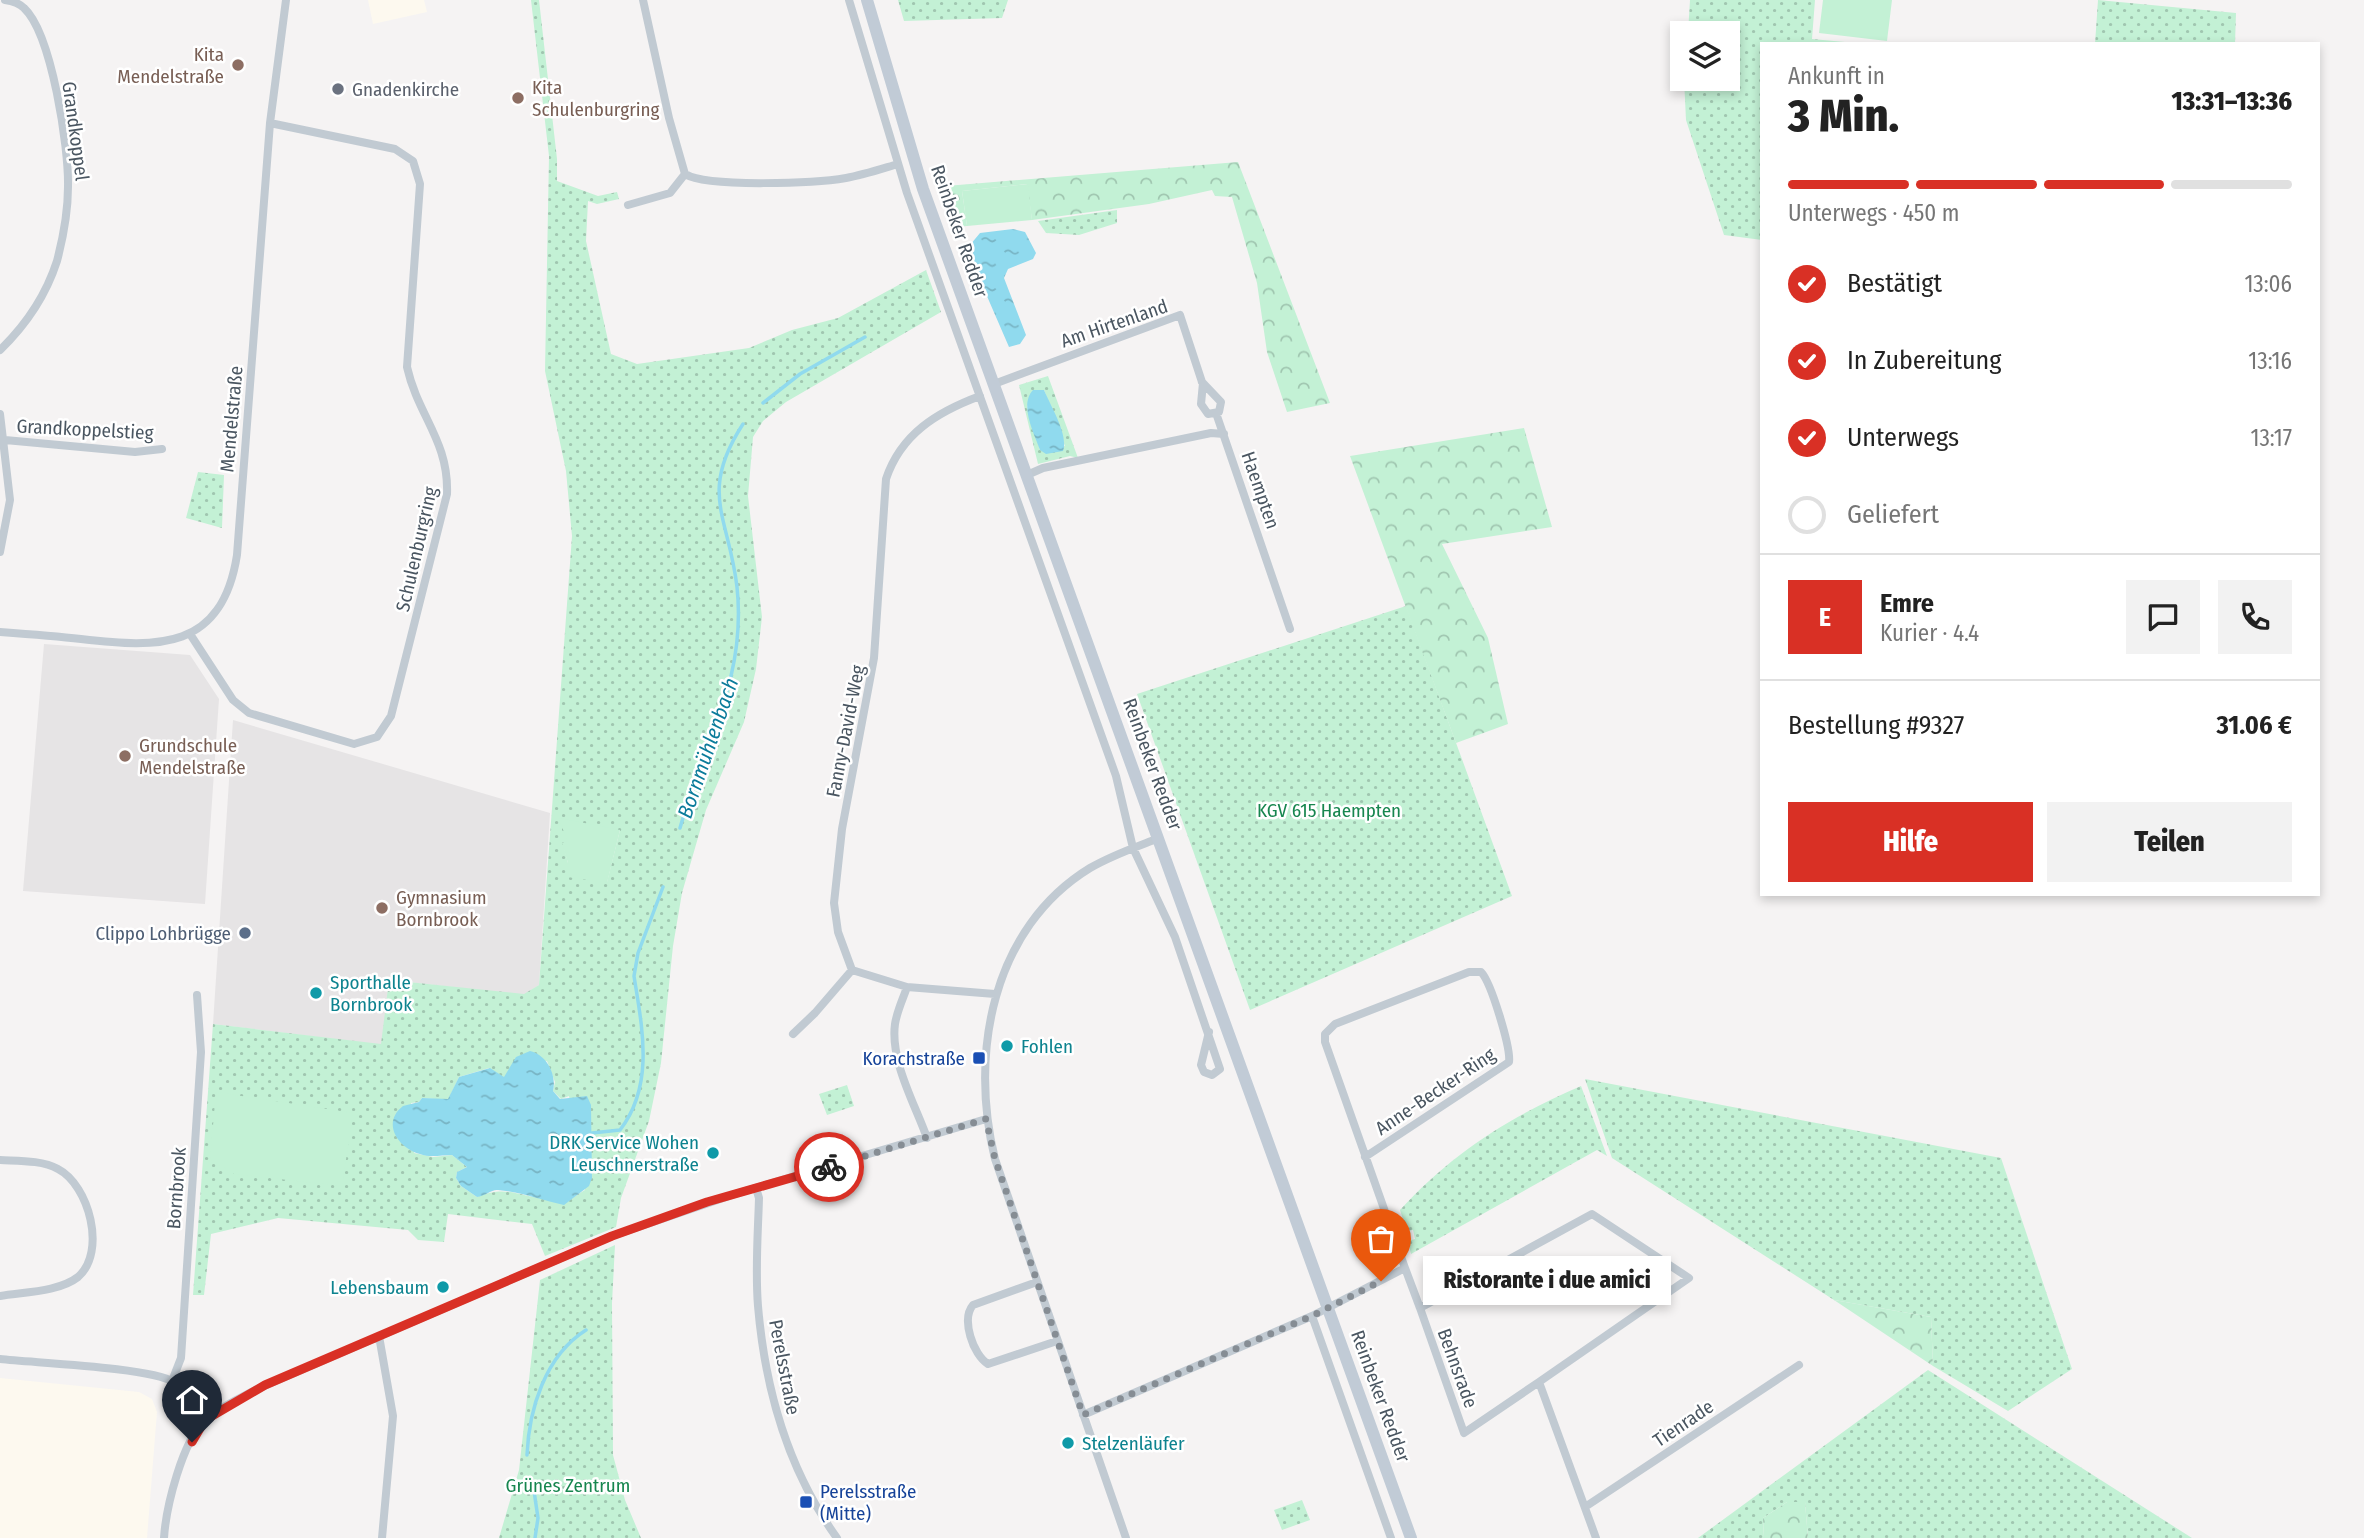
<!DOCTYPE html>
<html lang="de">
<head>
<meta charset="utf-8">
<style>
  :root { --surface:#fff; --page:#f2f2f2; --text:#222; --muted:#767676; --line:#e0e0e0; --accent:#d93025 }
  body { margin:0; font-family:"Fira Sans Condensed",sans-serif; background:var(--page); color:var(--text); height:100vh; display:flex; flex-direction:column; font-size:26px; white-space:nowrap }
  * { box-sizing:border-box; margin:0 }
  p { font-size:23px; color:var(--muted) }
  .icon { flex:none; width:38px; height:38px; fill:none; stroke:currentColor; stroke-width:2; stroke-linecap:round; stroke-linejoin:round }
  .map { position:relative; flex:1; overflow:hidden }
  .details { position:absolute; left:1760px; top:42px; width:560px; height:854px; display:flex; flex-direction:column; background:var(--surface); border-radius:0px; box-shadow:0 4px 10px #0003 }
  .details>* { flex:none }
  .buttons { position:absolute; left:1670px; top:21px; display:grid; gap:14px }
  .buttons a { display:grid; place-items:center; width:70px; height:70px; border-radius:0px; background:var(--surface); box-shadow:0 4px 10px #0003; font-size:35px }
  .pin { position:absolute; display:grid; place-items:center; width:60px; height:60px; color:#fff; margin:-72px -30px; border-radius:50% 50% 50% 0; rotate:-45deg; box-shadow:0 0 7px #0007 }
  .pin .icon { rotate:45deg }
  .courier { position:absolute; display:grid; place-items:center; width:70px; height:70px; margin:-35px; border:5px solid #d93025; border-radius:50%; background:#fff; color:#222; box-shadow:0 2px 9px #0007 }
  .bubble { position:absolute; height:49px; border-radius:0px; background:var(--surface); box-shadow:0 4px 10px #0003; font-size:23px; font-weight:800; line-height:49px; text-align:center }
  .overview em { font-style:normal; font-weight:800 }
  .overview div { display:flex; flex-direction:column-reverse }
  .overview { display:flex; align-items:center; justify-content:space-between; height:119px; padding:0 28px }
  h1 { font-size:46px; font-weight:800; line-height:52px }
  .bar { display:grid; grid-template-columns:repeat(4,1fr); gap:10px 7px; align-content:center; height:84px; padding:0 28px }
  .bar i { height:9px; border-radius:5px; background:var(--line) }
  .bar .on { background:var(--accent) }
  .bar p { grid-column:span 4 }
  .line { display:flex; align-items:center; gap:18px; padding:0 28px; border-top:2px solid var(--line) }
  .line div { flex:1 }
  .round { display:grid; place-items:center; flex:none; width:74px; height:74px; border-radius:0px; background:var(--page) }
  ol { padding:0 28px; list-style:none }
  li { display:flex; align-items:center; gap:21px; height:77px }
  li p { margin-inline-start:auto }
  li .icon { padding:7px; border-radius:50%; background:var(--accent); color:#fff; stroke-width:4 }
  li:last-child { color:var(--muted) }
  li i { width:38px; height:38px; border:4px solid var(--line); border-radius:50% }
  .button { display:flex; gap:14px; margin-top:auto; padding:14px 28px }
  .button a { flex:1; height:80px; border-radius:0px; background:var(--accent); color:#fff; font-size:28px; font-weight:800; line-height:80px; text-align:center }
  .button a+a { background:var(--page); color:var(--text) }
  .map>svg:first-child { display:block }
</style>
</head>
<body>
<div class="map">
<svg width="2364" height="1538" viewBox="0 0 2364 1538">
  <defs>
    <pattern id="green-dots" width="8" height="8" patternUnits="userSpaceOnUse" patternTransform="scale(1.75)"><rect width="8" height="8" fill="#c3f1d5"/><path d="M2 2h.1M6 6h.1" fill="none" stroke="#a0c6b0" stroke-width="1.8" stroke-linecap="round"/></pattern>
    <pattern id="forest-crowns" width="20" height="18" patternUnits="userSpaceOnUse" patternTransform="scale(1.75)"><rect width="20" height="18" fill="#c3f1d5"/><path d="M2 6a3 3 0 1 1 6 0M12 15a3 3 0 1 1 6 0" fill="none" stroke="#a0c6b0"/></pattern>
    <pattern id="water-ripples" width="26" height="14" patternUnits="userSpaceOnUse" patternTransform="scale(1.75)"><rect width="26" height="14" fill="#90daee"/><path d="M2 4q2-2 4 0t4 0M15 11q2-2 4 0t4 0" fill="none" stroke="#78b4c4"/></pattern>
  </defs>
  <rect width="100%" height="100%" fill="#f5f3f3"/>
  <path fill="#fdf9ef" d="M368 0H424L427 12 373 24Z
    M0 1378 139 1392 152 1399 157 1412 147 1538H0Z"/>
  <path fill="#e6e4e5" d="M44 644 190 655 219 699 205 904 23 891Z
    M233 720 550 813 539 985 524 995 390 980 382 1045 213 1024Z"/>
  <path fill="url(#green-dots)" fill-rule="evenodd" d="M531 0H539L557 159V181L598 196 617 192 619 199 597 204 588 201 586 241 611 354 637 364 749 348 792 330 838 318 926 270 941 312 786 402 763 421 753 437 748 496 762 617 756 669 744 722 706 810 682 893 673 946 661 1063 649 1121 621 1198 616 1227 545 1256 532 1224 448 1214 444 1242 418 1240 408 1230 278 1218 211 1234 204 1295H193L213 1024 381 1044 389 980 524 994 539 985 572 536 566 471 545 371 549 156ZM620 830 607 882 568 863 563 843ZM547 1061 555 1082 553 1091 561 1099 569 1096 585 1190C577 1194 570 1202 561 1203 555 1203 551 1200 545 1199 518 1196 506 1185 477 1197L461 1186 456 1178 457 1172 467 1167 452 1155 433 1157 414 1153 411 1103 419 1102 422 1098 448 1100 459 1077 489 1068 504 1078Z
    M898 0H1008L1002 18 904 21Z
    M1690 0H1815L1812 39 1867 44H1762V240L1724 235 1686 120 1684 79H1727V33H1688Z
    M2098 0 2236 13 2235 44H2095Z
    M1117 210V223L1079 235 1046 233 1038 221Z
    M1048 376 1078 458 1070 456 1038 464 1019 385ZM1044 390 1065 446 1040 450 1027 406Z
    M198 472 224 475 222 528 186 518Z
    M1406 606 1512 896 1250 1010 1137 694Z
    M1585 1079 2001 1158 2072 1369 2008 1411 1933 1366 1931 1317 1834 1300 1612 1158Z
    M847 1085 854 1106 827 1115 819 1094Z
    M1581 1086 1607 1156 1597 1150 1411 1254 1408 1241 1415 1239 1413 1230 1407 1231 1400 1210C1452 1153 1511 1116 1581 1086Z
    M615 1245 612 1303 613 1455 625 1500 641 1538H499L519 1470 540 1280Z
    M1928 1370 2192 1538H1808L1805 1502H1787L1763 1518 1764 1538H1698Z
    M1302 1500 1310 1520 1282 1530 1274 1510Z"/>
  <path fill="url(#forest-crowns)" d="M1238 162 1330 403 1287 412 1267 352 1257 283 1232 197 1215 196 1212 190 1149 204 1032 220 1027 184 962 191 967 226 958 227 946 186Z
    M1524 428 1552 527 1442 544 1488 638 1508 724 1456 743 1350 456Z
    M1834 1300 1931 1317 1933 1366Z
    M1787 1502H1805L1808 1538H1764L1763 1518Z"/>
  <path fill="#c3f1d5" d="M1823 0H1892L1887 41 1819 33Z
    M1028 184 1032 220 967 226 962 191Z
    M559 818 620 830 607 883 568 877V863L562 843 567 841Z
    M216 1092 353 1113 342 1186 234 1174 210 1159Z"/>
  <path fill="url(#water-ripples)" d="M1013 229 1025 232 1036 253 1033 259 1008 269 1004 278 1026 335 1020 344 1009 347 970 257V245L980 233Z
    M1033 390H1044C1050 405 1069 435 1063 451L1046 454 1040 450C1034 433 1019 405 1033 390Z
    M530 1051C547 1055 557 1075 553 1091L560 1099 587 1096 591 1105 592 1178 589 1186 564 1205C541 1200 521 1192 498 1190 492 1189 485 1196 477 1197L461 1186 456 1178 457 1172 467 1167 452 1155C441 1155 430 1158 420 1154 398 1148 381 1123 403 1106L419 1102 422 1098 448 1099 459 1077 490 1068 504 1077 516 1057Z"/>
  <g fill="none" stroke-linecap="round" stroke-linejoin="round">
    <path stroke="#90daee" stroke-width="3.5" d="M763 403 800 374 865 337
      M680 828C704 744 747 679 737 587 729 517 698 493 743 424
      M592 1133 620 1130C655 1085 642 1027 634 976L638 953 663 887
      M527 1455C529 1409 545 1356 586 1330
      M534 1491 538 1518 535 1538"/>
    <path stroke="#c1cad2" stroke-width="8" d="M643 0 669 118 685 174C708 188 817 183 846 178 863 175 881 169 898 164
      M849 0 907 193 1116 776 1133 848 1175 937 1220 1069 1212 1075 1204 1072 1201 1065 1209 1032
      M628 205 670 193 685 174
      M0 350C26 325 46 295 57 261 63 238 68 211 68 187 69 149 52 34 24 8 19 3 12 1 5 0
      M994 384 1180 315 1202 382 1203 383 1201 404 1208 414 1219 412 1221 402 1202 382
      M980 396C937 412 901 434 886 479L874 658 842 829 834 903 838 932 852 970 907 987 995 994
      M1216 413 1290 629
      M0 414 10 500 0 552
      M5 440 135 452 162 449
      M1027 475 1043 468 1211 433 1224 434
      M0 632C27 634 54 636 81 639 158 648 222 651 237 555L270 123 286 0
      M190 634 233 700 249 713 354 744 377 737 391 716 447 494C449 441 418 416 407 367L420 184 413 161 395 149 270 123
      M907 987C903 999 897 1011 895 1024 890 1061 915 1104 927 1138
      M793 1034 815 1013 852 970
      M1365 1157 1509 1062C1511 1048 1491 982 1481 972H1469L1335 1024 1325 1034V1042L1405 1268
      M0 1160C18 1161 42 1160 58 1169 89 1185 107 1252 78 1277 59 1292 23 1292 0 1296
      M756 1188 759 1198C758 1233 755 1270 758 1306 765 1389 788 1470 837 1538
      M1037 1282 973 1305C961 1319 973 1355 988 1364L1057 1341
      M1312 1316 1391 1538
      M379 1336 393 1416 382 1538
      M0 1359C35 1363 149 1367 174 1382 188 1391 197 1406 205 1420
      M172 1381 181 1358 201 1052 197 995
      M1539 1382 1464 1433 1420 1308 1592 1214 1689 1278 1539 1382 1596 1538
      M1083 1415 1312 1316 1405 1268 1420 1308
      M1585 1507 1799 1365
      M164 1538C166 1507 182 1442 205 1420 219 1407 241 1398 257 1389L612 1236 735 1194 986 1119
      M1126 1538 995 1159C969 1054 992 928 1090 868 1112 855 1136 847 1159 838"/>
    <path stroke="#c1cbd6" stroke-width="12" d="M867 0 923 189 1411 1538"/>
  </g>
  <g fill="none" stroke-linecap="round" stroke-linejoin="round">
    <path stroke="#868d94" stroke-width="7" stroke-dasharray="0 12.6" d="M829 1167 986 1119 995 1159 1083 1415 1312 1316 1381 1281"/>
    <path stroke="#d93025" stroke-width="9" d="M192 1442 205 1420 265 1385 612 1236 707 1202 829 1167"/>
  </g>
  <g fill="#8d6e63" stroke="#fff" stroke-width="2.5">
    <circle cx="238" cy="65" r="7"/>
    <circle cx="518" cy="98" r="7"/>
    <circle cx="125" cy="756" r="7"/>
    <circle cx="382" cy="908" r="7"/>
  </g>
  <circle fill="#6b7280" stroke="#fff" stroke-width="2.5" cx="338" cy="89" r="7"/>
  <circle fill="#5c6f8a" stroke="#fff" stroke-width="2.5" cx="245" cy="933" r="7"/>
  <g fill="#0f9aa8" stroke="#fff" stroke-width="2.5">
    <circle cx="316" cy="993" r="7"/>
    <circle cx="1007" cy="1046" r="7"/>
    <circle cx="713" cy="1153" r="7"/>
    <circle cx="443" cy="1287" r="7"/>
    <circle cx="1068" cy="1443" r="7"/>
  </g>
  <g fill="#1a4fb4" stroke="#fff" stroke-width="2.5">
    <rect x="972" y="1051" width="14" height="14" rx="3.5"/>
    <rect x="799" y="1495" width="14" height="14" rx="3.5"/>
  </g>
  <g text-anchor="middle" stroke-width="5" stroke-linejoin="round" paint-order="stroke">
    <g font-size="19" fill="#785e54" stroke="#fff" text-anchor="start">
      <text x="224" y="61" text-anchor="end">Kita<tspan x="224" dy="22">Mendelstraße</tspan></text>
      <text x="532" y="94">Kita<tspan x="532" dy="22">Schulenburgring</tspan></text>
      <text x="139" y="752">Grundschule<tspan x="139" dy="22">Mendelstraße</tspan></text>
      <text x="396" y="904">Gymnasium<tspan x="396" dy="22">Bornbrook</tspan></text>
    </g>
    <g font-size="19" fill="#5b616d" stroke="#fff" text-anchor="start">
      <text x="352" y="96">Gnadenkirche</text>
    </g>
    <g font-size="19" fill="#4a5661" stroke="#fff">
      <text transform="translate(76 131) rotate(82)" y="7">Grandkoppel</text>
      <text transform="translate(960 231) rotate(71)" y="7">Reinbeker Redder</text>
      <text transform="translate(1114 323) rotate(-19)" y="7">Am Hirtenland</text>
      <text transform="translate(231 419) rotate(-85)" y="7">Mendelstraße</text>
      <text transform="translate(85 429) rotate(3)" y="7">Grandkoppelstieg</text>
      <text transform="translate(1261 490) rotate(71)" y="7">Haempten</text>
      <text transform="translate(416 549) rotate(-77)" y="7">Schulenburgring</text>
      <text transform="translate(845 731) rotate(-79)" y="7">Fanny-David-Weg</text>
      <text transform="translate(1153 764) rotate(70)" y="7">Reinbeker Redder</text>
      <text transform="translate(1435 1091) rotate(-34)" y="7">Anne-Becker-Ring</text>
      <text transform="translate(176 1188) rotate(-86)" y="7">Bornbrook</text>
      <text transform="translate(785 1367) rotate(79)" y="7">Perelsstraße</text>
      <text transform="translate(1458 1368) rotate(70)" y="7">Behnsrade</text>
      <text transform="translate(1381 1396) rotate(70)" y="7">Reinbeker Redder</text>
      <text transform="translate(1683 1423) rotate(-34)" y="7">Tienrade</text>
    </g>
    <g font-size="19" fill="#17864f" stroke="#fff">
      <text x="1329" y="817">KGV 615 Haempten</text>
      <text x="568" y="1492">Grünes Zentrum</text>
    </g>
    <g font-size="19" fill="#4e5e75" stroke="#fff" text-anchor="end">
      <text x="231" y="940">Clippo Lohbrügge</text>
    </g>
    <g font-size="19" fill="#0d838f" stroke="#fff" text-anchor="start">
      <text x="330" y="989">Sporthalle<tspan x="330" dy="22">Bornbrook</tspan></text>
      <text x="1021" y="1053">Fohlen</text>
      <text x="699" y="1149" text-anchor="end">DRK Service Wohen<tspan x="699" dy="22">Leuschnerstraße</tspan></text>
      <text x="429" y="1294" text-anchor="end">Lebensbaum</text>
      <text x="1082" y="1450">Stelzenläufer</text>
    </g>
    <g font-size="19" fill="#164399" stroke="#fff" text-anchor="end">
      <text x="965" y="1065">Korachstraße</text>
      <text x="820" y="1498" text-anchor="start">Perelsstraße<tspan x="820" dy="22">(Mitte)</tspan></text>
    </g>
    <g font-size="21" font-style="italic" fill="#0c7c9b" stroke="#fff">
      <text transform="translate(708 748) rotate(-71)" y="7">Bornmühlenbach</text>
    </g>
  </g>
</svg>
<div class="buttons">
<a><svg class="icon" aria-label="layers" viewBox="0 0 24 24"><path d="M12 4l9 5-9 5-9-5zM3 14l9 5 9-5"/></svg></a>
</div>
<div class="pin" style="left:1381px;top:1281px;background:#ea580c"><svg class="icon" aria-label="bag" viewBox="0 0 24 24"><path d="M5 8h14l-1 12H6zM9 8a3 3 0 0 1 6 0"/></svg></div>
<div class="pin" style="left:192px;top:1442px;background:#1f2937"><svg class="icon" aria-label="home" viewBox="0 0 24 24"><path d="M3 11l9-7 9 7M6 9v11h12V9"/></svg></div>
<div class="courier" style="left:829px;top:1167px"><svg class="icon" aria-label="bike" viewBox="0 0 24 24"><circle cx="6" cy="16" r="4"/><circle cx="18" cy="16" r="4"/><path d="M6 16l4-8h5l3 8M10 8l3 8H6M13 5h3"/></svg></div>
<div class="bubble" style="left:1423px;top:1256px;width:248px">Ristorante i due amici</div>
<section class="details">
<div class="overview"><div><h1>3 Min.</h1><p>Ankunft in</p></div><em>13:31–13:36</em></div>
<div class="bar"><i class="on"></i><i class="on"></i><i class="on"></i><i></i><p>Unterwegs · 450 m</p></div>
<ol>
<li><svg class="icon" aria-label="check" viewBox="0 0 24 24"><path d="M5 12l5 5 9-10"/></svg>Bestätigt<p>13:06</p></li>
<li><svg class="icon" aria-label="check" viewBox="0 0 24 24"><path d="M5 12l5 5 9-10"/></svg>In Zubereitung<p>13:16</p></li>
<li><svg class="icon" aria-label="check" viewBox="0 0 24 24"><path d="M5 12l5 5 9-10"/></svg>Unterwegs<p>13:17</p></li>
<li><i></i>Geliefert</li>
</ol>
<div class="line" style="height:126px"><b class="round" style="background:var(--accent);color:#fff">E</b><div><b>Emre</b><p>Kurier · 4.4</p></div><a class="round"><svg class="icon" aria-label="chat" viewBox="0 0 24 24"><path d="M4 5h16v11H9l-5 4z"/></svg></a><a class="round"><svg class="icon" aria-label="phone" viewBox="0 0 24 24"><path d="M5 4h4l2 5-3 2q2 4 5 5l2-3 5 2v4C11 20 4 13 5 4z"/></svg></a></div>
<div class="line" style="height:91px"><div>Bestellung #9327</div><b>31.06 €</b></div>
<div class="button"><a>Hilfe</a><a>Teilen</a></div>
</section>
</div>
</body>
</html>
